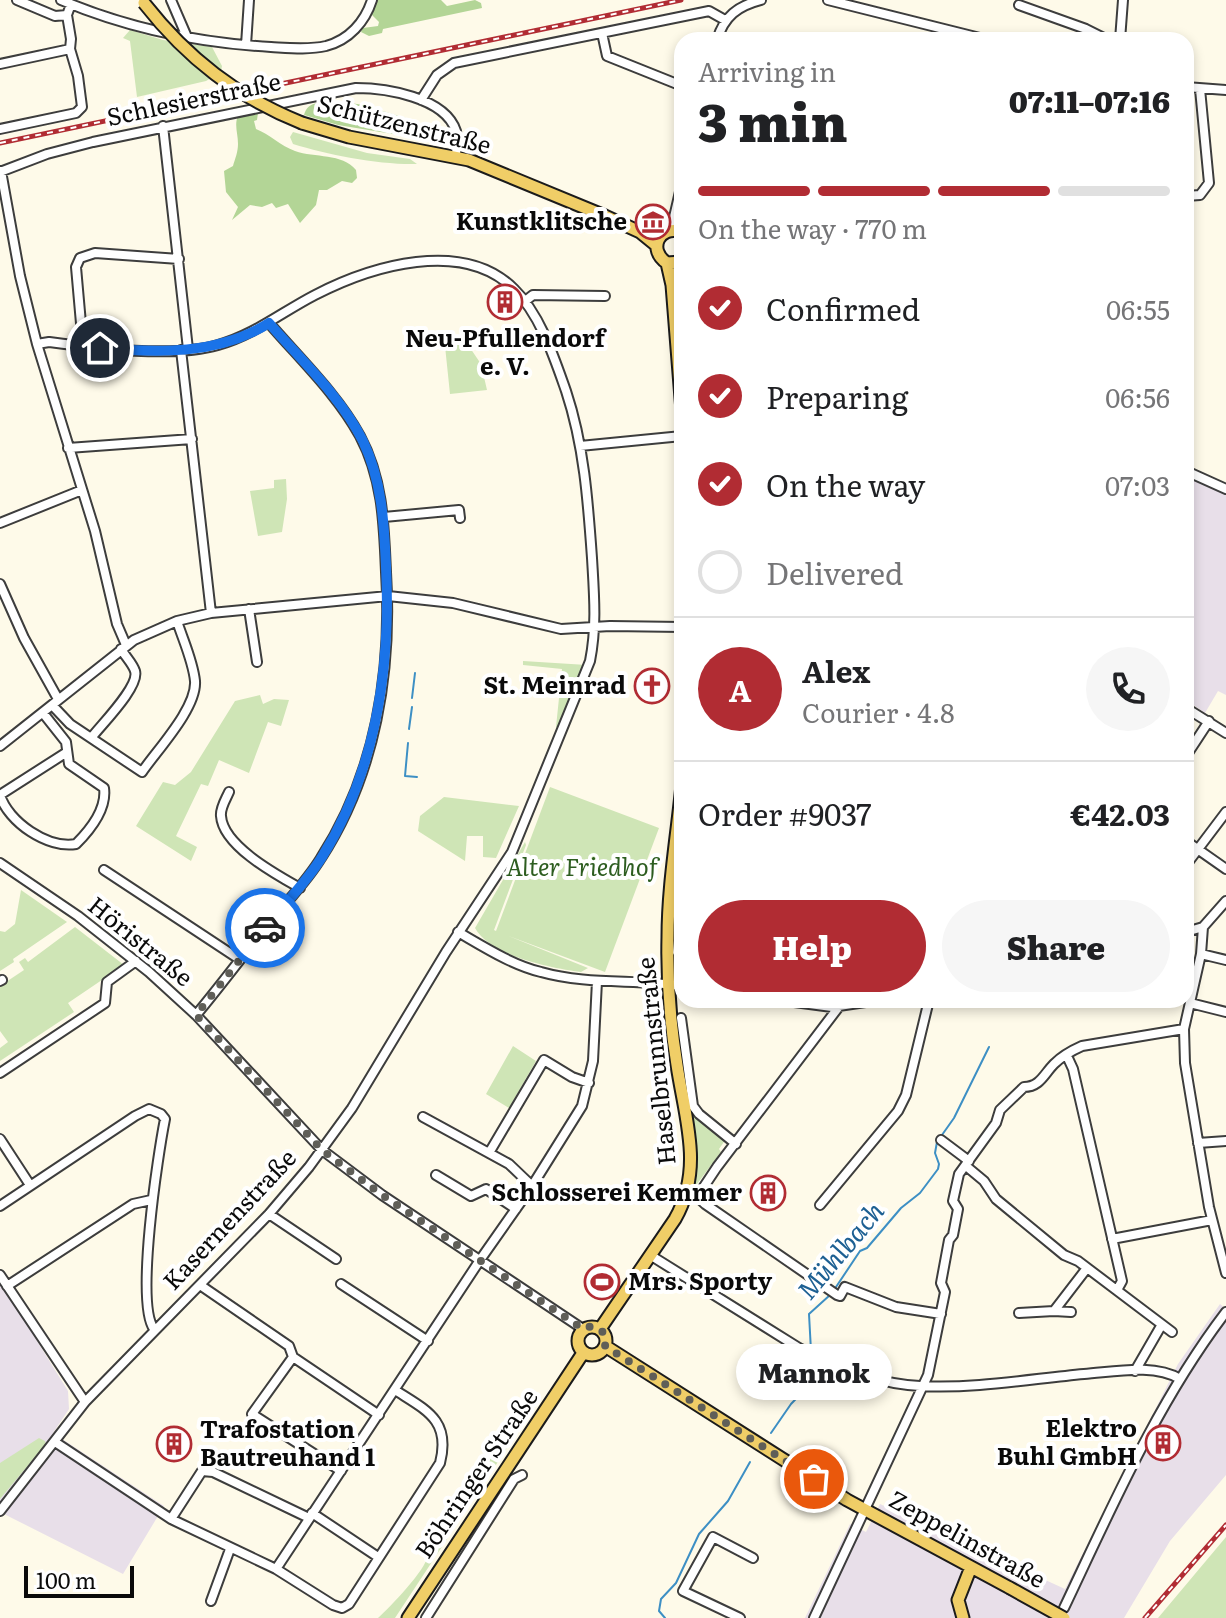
<!DOCTYPE html>
<html lang="en">
<head>
<meta charset="utf-8">
<style>
  :root { --surface:#fff; --page:#f6f6f6; --text:#202124; --muted:#757577; --line:#e0e0e0; --accent:#b12c33 }
  body { margin:0; font-family:Literata,serif; background:var(--page); color:var(--text); height:100vh; display:flex; flex-direction:column; font-size:30px; white-space:nowrap }
  * { box-sizing:border-box; margin:0 }
  p { font-size:26px; color:var(--muted) }
  .icon { flex:none; width:44px; height:44px; fill:none; stroke:currentColor; stroke-width:2; stroke-linecap:round; stroke-linejoin:round }
  .map { position:relative; flex:1; overflow:hidden }
  .sheet { position:absolute; left:674px; top:32px; width:520px; height:976px; display:flex; flex-direction:column; background:var(--surface); border-radius:24px; box-shadow:0 4px 12px #0003 }
  .sheet>* { flex:none }
  .scale { position:absolute; left:24px; bottom:20px; width:110px; box-sizing:border-box; padding-left:8px; border:4px solid #0a0a0a; border-top:0; font-size:22px; line-height:28px; white-space:nowrap; color:#0a0a0a; -webkit-text-stroke:6px #fff; paint-order:stroke }
  .pin { position:absolute; display:grid; place-items:center; width:68px; height:68px; color:#fff; margin:-34px; border:4px solid #fff; border-radius:50%; box-shadow:0 2px 8px #0007 }
  .courier { position:absolute; display:grid; place-items:center; width:80px; height:80px; margin:-40px; border:6px solid #1a73e8; border-radius:50%; background:#fff; color:#222; box-shadow:0 2px 10px #0007 }
  .bubble { position:absolute; height:56px; border-radius:28px; background:var(--surface); box-shadow:0 4px 12px #0003; font-size:26px; font-weight:800; line-height:56px; text-align:center }
  .headline em { font-style:normal; font-weight:800 }
  .headline div { display:flex; flex-direction:column-reverse }
  .headline { display:flex; align-items:center; justify-content:space-between; height:136px; padding:0 24px }
  h1 { font-size:52px; font-weight:800; line-height:60px }
  .bar { display:grid; grid-template-columns:repeat(4,1fr); gap:12px 8px; align-content:center; height:96px; padding:0 24px }
  .bar i { height:10px; border-radius:6px; background:var(--line) }
  .bar .current { background:var(--accent) }
  .bar p { grid-column:span 4 }
  .line { display:flex; align-items:center; gap:20px; padding:0 24px; border-top:2px solid var(--line) }
  .line div { flex:1 }
  .round { display:grid; place-items:center; flex:none; width:84px; height:84px; border-radius:42px; background:var(--page) }
  ol { padding:0 24px; list-style:none }
  li { display:flex; align-items:center; gap:24px; height:88px }
  li p { margin-inline-start:auto }
  li .icon { padding:8px; border-radius:50%; background:var(--accent); color:#fff; stroke-width:4 }
  li:last-child { color:var(--muted) }
  li i { width:44px; height:44px; border:4px solid var(--line); border-radius:50% }
  .cta { display:flex; gap:16px; margin-top:auto; padding:16px 24px }
  .cta a { flex:1; height:92px; border-radius:48px; background:var(--accent); color:#fff; font-size:32px; font-weight:800; line-height:92px; text-align:center }
  .cta a+a { background:var(--page); color:var(--text) }
  .map>svg:first-child { display:block }
</style>
</head>
<body>
<div class="map">
<svg width="1226" height="1618" viewBox="0 0 1226 1618">
  <rect width="100%" height="100%" fill="#fefae9"/>
  <path fill="#e8dfe9" d="M1186 475 1226 494V695L1218 691 1205 713 1186 700Z
    M0 1281 68 1391 69 1409 53 1433 164 1506 123 1574 0 1512Z
    M1220 1304 1226 1309V1475L1170 1541 1124 1618H805L850 1524 866 1532 880 1504 1065 1589 1178 1364Z"/>
  <path fill="#cfe5b6" d="M130 30 163 40 212 47 222 66 221 72 206 81 137 97 130 41 123 38Z
    M293 132 367 153 410 159 417 164C380 165 328 155 293 144L290 137Z
    M462 336 481 364 487 390 450 394 445 346 458 342Z
    M286 479 287 499 282 532 258 536 250 491 274 488V480Z
    M523 661 587 665 561 731 556 727 562 669 523 665Z
    M260 695 263 704 274 699 289 700 281 726 268 722 249 773 219 760 208 786 201 784 176 836 197 847 191 861 136 826 163 782 175 785 191 772 235 701Z
    M550 787 659 828 605 972 506 935 588 968 581 972C552 968 490 956 475 928L525 842 526 845 494 930 496 931Z
    M444 797 519 806 496 858 483 857V836H467L465 861 418 831 420 816Z
    M21 890 67 922 13 959 14 962 0 971V931L5 932 15 924Z
    M75 927 124 965 68 1003 74 1012 0 1061V1048L8 1042 0 1031V986L24 970 19 962 25 958 28 962Z
    M513 1046 536 1061 509 1108 486 1094Z
    M689 1111 726 1139 719 1149 721 1152 694 1188 696 1154Z
    M39 1438 45 1441 46 1444 0 1499V1463Z
    M506 1440 509 1445 395 1618H378C390 1607 426 1570 428 1555L494 1449Z
    M1226 1537V1618H1158Z"/>
  <path fill="#b3d596" d="M375 0H441L447 6 475 0 481 3 482 8 383 29 382 33 369 36 361 32 363 28 378 26 379 22 371 14Z
    M336 101 364 105 418 122 425 126 426 132 423 137 417 138 338 125 304 115C308 100 322 103 336 101Z
    M251 110 258 113 257 120 254 121 256 129C269 134 281 146 295 151 315 158 342 153 356 170L357 178 352 183 342 181 327 190H319L316 205 300 223 288 204 276 208 272 203 262 207 250 205 232 220 238 207 226 192 224 171 233 166C235 159 238 152 238 144 238 133 234 126 238 115Z"/>
  <g fill="none" stroke-linecap="round" stroke-linejoin="round">
    <path stroke="#3d8fc4" stroke-width="2" d="M412 698 415 673
      M409 729 412 707
      M408 743 405 776 417 777
      M834 1290 860 1251 867 1248 901 1208 920 1193 938 1169 939 1164 935 1153 937 1142 954 1118 989 1047
      M811 1351 809 1314 830 1295
      M771 1433 791 1404 812 1382 810 1357
      M665 1618 659 1611 661 1599 676 1583 699 1534 728 1501 750 1462"/>
    <g stroke="#3d3d3d" stroke-width="12">
      <path id="minor" d="M17 0 55 16 67 15
        M61 0C127 28 200 43 271 47 289 48 309 50 326 46 349 40 365 22 372 0
        M171 0 187 37
        M828 0 988 40
        M1019 5 1086 29 1108 40
        M602 33 607 56 682 86
        M717 40C724 16 738 6 761 0
        M1120 40 1123 0
        M246 45 249 0
        M0 64 70 49
        M1186 87 1226 90
        M421 100 437 75 454 63 709 11 725 20
        M163 126 188 349
        M0 129 76 113 82 107 78 76 70 49 71 39 67 15 71 4
        M1 171 20 276 37 344 95 531 117 624 126 645
        M0 172 47 154 93 142 356 88C385 88 445 97 456 131 458 139 456 149 456 157
        M1186 196 1200 195 1209 183 1200 89
        M671 230 682 183
        M524 302 533 295 605 296
        M83 346 76 267 80 258 95 253 179 259
        M181 350 211 613
        M580 446 682 436
        M68 448 192 439
        M1186 471 1226 489
        M384 517 459 510 460 518
        M0 523 82 490
        M0 584 24 638 58 699
        M249 609 257 662
        M52 705 70 724 142 772C157 750 197 708 195 681 193 661 183 640 177 621
        M1186 708 1226 733
        M92 737C102 724 140 686 135 671 133 664 125 656 121 649
        M0 746 134 640 177 621 211 613 388 596 453 603 561 629 610 626 682 627
        M1186 756 1209 721
        M229 792C226 799 220 808 221 816 223 846 277 875 300 888
        M0 795C8 822 48 849 76 844 90 830 107 809 104 788L69 764 66 742 43 713
        M0 795 67 752
        M1186 841 1226 869
        M0 863 78 916 149 972 196 1015 322 1150 382 1195 583 1329
        M1186 865 1226 812
        M104 870 239 959
        M1203 927 1201 954 1184 1029 1185 1063 1209 1207 1226 1273
        M1203 927 1226 901
        M458 932C484 947 512 965 541 972 587 985 635 979 682 986
        M1186 932 1203 927
        M677 952 682 895
        M1201 954 1226 960
        M0 981 2 980
        M779 1000 832 1007 879 1000
        M1190 1003 1226 1012
        M196 1015C222 984 246 951 272 920 288 900 307 881 321 858 376 773 392 671 386 572 384 525 383 479 360 436 337 394 300 359 269 323
        M681 1018 693 1106 699 1114 736 1144
        M1067 1056 1073 1069 1122 1281 1117 1290
        M0 1073 105 1003 107 982 136 961
        M423 1117 509 1164 532 1186
        M0 1139 30 1185
        M941 1140 969 1161
        M1198 1143 1226 1141
        M489 1153 544 1060 572 1077 589 1083
        M966 1166 984 1181 996 1199 1064 1255 1078 1261 1172 1332
        M436 1175 471 1196 486 1189 516 1209
        M688 1188 705 1204 837 1295 840 1296 845 1287 896 1307 941 1314
        M697 1197 717 1167 844 1000
        M820 1205 898 1111 906 1095 929 1000
        M0 1206 135 1116 149 1109 161 1114 165 1119C158 1154 135 1304 154 1329
        M269 1214 336 1259
        M1112 1239 1212 1220
        M650 1255 799 1348C835 1367 879 1384 920 1386 974 1389 1030 1379 1084 1374 1113 1372 1154 1363 1180 1379
        M0 1275 85 1402
        M341 1284 428 1341
        M200 1285 289 1346 293 1357 379 1415
        M7 1286 133 1204 151 1200
        M1054 1311 1071 1312
        M1019 1313 1054 1311 1087 1268
        M293 1357 252 1414 341 1471
        M1135 1371 1161 1326
        M55 1442 171 1519 276 1569 333 1605 342 1608 349 1604 440 1463C451 1420 426 1410 395 1390
        M0 1511 85 1402 269 1214 309 1167 352 1108 446 952 512 852 590 661C597 626 594 593 592 558 588 501 584 445 566 391 554 357 540 314 514 289 463 238 371 266 315 295 282 312 254 335 218 345 174 358 96 348 49 342L37 344
        M312 1513 378 1557
        M171 1519 202 1471 213 1472 309 1518
        M276 1569 480 1260 532 1186 582 1106 593 1061 597 981
        M211 1601 230 1549
        M1064 1608C1112 1507 1158 1401 1226 1312
        M426 1618 514 1479 522 1475
        M740 1618 683 1591 713 1537 753 1558
        M814 1618 928 1375 945 1292 941 1283 949 1240 953 1235 958 1209 953 1201 959 1174 996 1123 1000 1110 1024 1087C1040 1087 1044 1074 1054 1064 1061 1057 1073 1050 1082 1046L1184 1029"/>
    </g>
    <g stroke="#1b1b1b" stroke-width="15">
      <path id="major" d="M302 123 349 137 469 160 605 216 640 232 656 245
        M682 232C659 224 647 250 667 263L682 262
        M667 263 672 285 682 411
        M578 1341a14 14 0 1 1 28 0a14 14 0 1 1-28 0Z
        M600 1329 675 1219C704 1168 685 1119 677 1065 670 1023 667 980 668 937 668 887 677 836 682 785
        M605 1346 847 1500 1010 1588
        M408 1618 583 1353
        M963 1618 958 1600 971 1567"/>
    </g>
    <use href="#minor" stroke="#fff" stroke-width="8"/>
    <use href="#major" stroke="#f0ce67" stroke-width="11"/>
    <g stroke="#b12c33" stroke-width="5">
      <path id="rail" d="M0 143 681 0
        M1145 1618 1226 1525"/>
    </g>
    <use href="#rail" stroke="#fff" stroke-width="2" stroke-dasharray="6" stroke-linecap="butt"/>
    <g stroke="#1b1b1b" stroke-width="15" stroke-linecap="butt">
      <path id="major-bridge" d="M144 3C187 58 237 97 302 123
        M1010 1588 1064 1618"/>
    </g>
    <use href="#major-bridge" stroke="#f0ce67" stroke-width="11"/>
  </g>
  <g fill="none" stroke-linecap="round" stroke-linejoin="round">
    <path stroke="#5f5e58" stroke-width="8" stroke-dasharray="0 14.4" d="M265 928 196 1015 322 1150 382 1195 583 1329C596 1322 608 1331 605 1346L814 1479"/>
    <path stroke="#1a73e8" stroke-width="10" d="M100 348C157 353 219 355 269 323 301 360 341 397 363 441 382 481 384 522 386 566 391 667 377 769 322 857 306 883 284 904 265 928"/>
  </g>
  <defs>
    <g id="museum-ring" transform="scale(1.8)"><circle r="9.5" fill="#fff" stroke="#b12c33" stroke-width="1.5"/><path d="M0-6L6-3V-2H-6V-3ZM-5-1h2V3h-2ZM-1-1h2V3h-2ZM3-1h2V3H3ZM-6 4H6V6H-6Z" fill="#b12c33"/></g>
    <g id="building-ring" transform="scale(1.8)"><circle r="9.5" fill="#fff" stroke="#b12c33" stroke-width="1.5"/><path d="M-4-6H4V6H1V3H-1V6H-4ZM-2.5-4.3h1.7v1.8h-1.7ZM.8-4.3h1.7v1.8H.8ZM-2.5-1h1.7V.8h-1.7ZM.8-1h1.7V.8H.8Z" fill="#b12c33"/></g>
    <g id="church-ring" transform="scale(1.8)"><circle r="9.5" fill="#fff" stroke="#b12c33" stroke-width="1.5"/><path d="M-1.2-6h2.4v3.5h3.3v2.4h-3.3V6h-2.4V-.1h-3.3v-2.4h3.3Z" fill="#b12c33"/></g>
    <g id="stadium-ring" transform="scale(1.8)"><circle r="9.5" fill="#fff" stroke="#b12c33" stroke-width="1.5"/><path d="M0-5a6.5 5 0 1 0 0 10a6.5 5 0 1 0 0-10ZM-3.5-1.8h7v3.6h-7Z" fill="#b12c33"/></g>
  </defs>
  <g fill-rule="evenodd">
    <use href="#museum-ring" x="653" y="222"/>
    <use href="#building-ring" x="505" y="302"/>
    <use href="#church-ring" x="652" y="686"/>
    <use href="#building-ring" x="768" y="1193"/>
    <use href="#stadium-ring" x="602" y="1282"/>
    <use href="#building-ring" x="1163" y="1443"/>
    <use href="#building-ring" x="174" y="1444"/>
  </g>
  <g text-anchor="middle" stroke-width="8" stroke-linejoin="round" paint-order="stroke">
    <g font-size="24" fill="#0a0a0a" stroke="#fff">
      <text transform="translate(194 100) rotate(-12)" y="8">Schlesierstraße</text>
      <text transform="translate(404 125) rotate(14)" y="8">Schützenstraße</text>
      <text transform="translate(140 942) rotate(39)" y="8">Höristraße</text>
      <text transform="translate(657 1061) rotate(-96)" y="8">Haselbrunnstraße</text>
      <text transform="translate(230 1220) rotate(-47)" y="8">Kasernenstraße</text>
      <text transform="translate(477 1474) rotate(-56)" y="8">Böhringer Straße</text>
      <text transform="translate(967 1540) rotate(29)" y="8">Zeppelinstraße</text>
    </g>
    <g font-size="24" font-weight="bold" fill="#0a0a0a" stroke="#fff" text-anchor="end">
      <text x="627" y="230">Kunstklitsche</text>
      <text x="505" y="347" text-anchor="middle">Neu-Pfullendorf<tspan x="505" dy="28">e. V.</tspan></text>
      <text x="626" y="694">St. Meinrad</text>
      <text x="742" y="1201">Schlosserei Kemmer</text>
      <text x="628" y="1290" text-anchor="start">Mrs. Sporty</text>
      <text x="1137" y="1437">Elektro<tspan x="1137" dy="28">Buhl GmbH</tspan></text>
      <text x="200" y="1438" text-anchor="start">Trafostation<tspan x="200" dy="28">Bautreuhand 1</tspan></text>
    </g>
    <g font-size="24" font-style="italic" fill="#2d5d20" stroke="#fff">
      <text x="582" y="876">Alter Friedhof</text>
    </g>
    <g font-size="26" font-style="italic" fill="#1d6093" stroke="#fff">
      <text transform="translate(841 1251) rotate(-50)" y="9">Mühlbach</text>
    </g>
  </g>
</svg>
<div class="scale">100 m</div>
<div class="pin" style="left:814px;top:1479px;background:#ea580c"><svg class="icon" aria-label="bag" viewBox="0 0 24 24"><path d="M5 8h14l-1 12H6zM9 8a3 3 0 0 1 6 0"/></svg></div>
<div class="pin" style="left:100px;top:348px;background:#1f2937"><svg class="icon" aria-label="home" viewBox="0 0 24 24"><path d="M3 11l9-7 9 7M6 9v11h12V9"/></svg></div>
<div class="courier" style="left:265px;top:928px"><svg class="icon" aria-label="car" viewBox="0 0 24 24"><path d="M5 17H2v-5l4-1 3-4h7l3 4 3 1v5h-3M9 17h6M6 11h13"/><circle cx="7" cy="17" r="2"/><circle cx="17" cy="17" r="2"/></svg></div>
<div class="bubble" style="left:736px;top:1344px;width:156px">Mannok</div>
<section class="sheet">
<div class="headline"><div><h1>3 min</h1><p>Arriving in</p></div><em>07:11–07:16</em></div>
<div class="bar"><i class="current"></i><i class="current"></i><i class="current"></i><i></i><p>On the way · 770 m</p></div>
<ol>
<li><svg class="icon" aria-label="check" viewBox="0 0 24 24"><path d="M5 12l5 5 9-10"/></svg>Confirmed<p>06:55</p></li>
<li><svg class="icon" aria-label="check" viewBox="0 0 24 24"><path d="M5 12l5 5 9-10"/></svg>Preparing<p>06:56</p></li>
<li><svg class="icon" aria-label="check" viewBox="0 0 24 24"><path d="M5 12l5 5 9-10"/></svg>On the way<p>07:03</p></li>
<li><i></i>Delivered</li>
</ol>
<div class="line" style="height:144px"><b class="round" style="background:var(--accent);color:#fff">A</b><div><b>Alex</b><p>Courier · 4.8</p></div><a class="round"><svg class="icon" aria-label="phone" viewBox="0 0 24 24"><path d="M5 4h4l2 5-3 2q2 4 5 5l2-3 5 2v4C11 20 4 13 5 4z"/></svg></a></div>
<div class="line" style="height:104px"><div>Order #9037</div><b>€42.03</b></div>
<div class="cta"><a>Help</a><a>Share</a></div>
</section>
</div>
</body>
</html>
